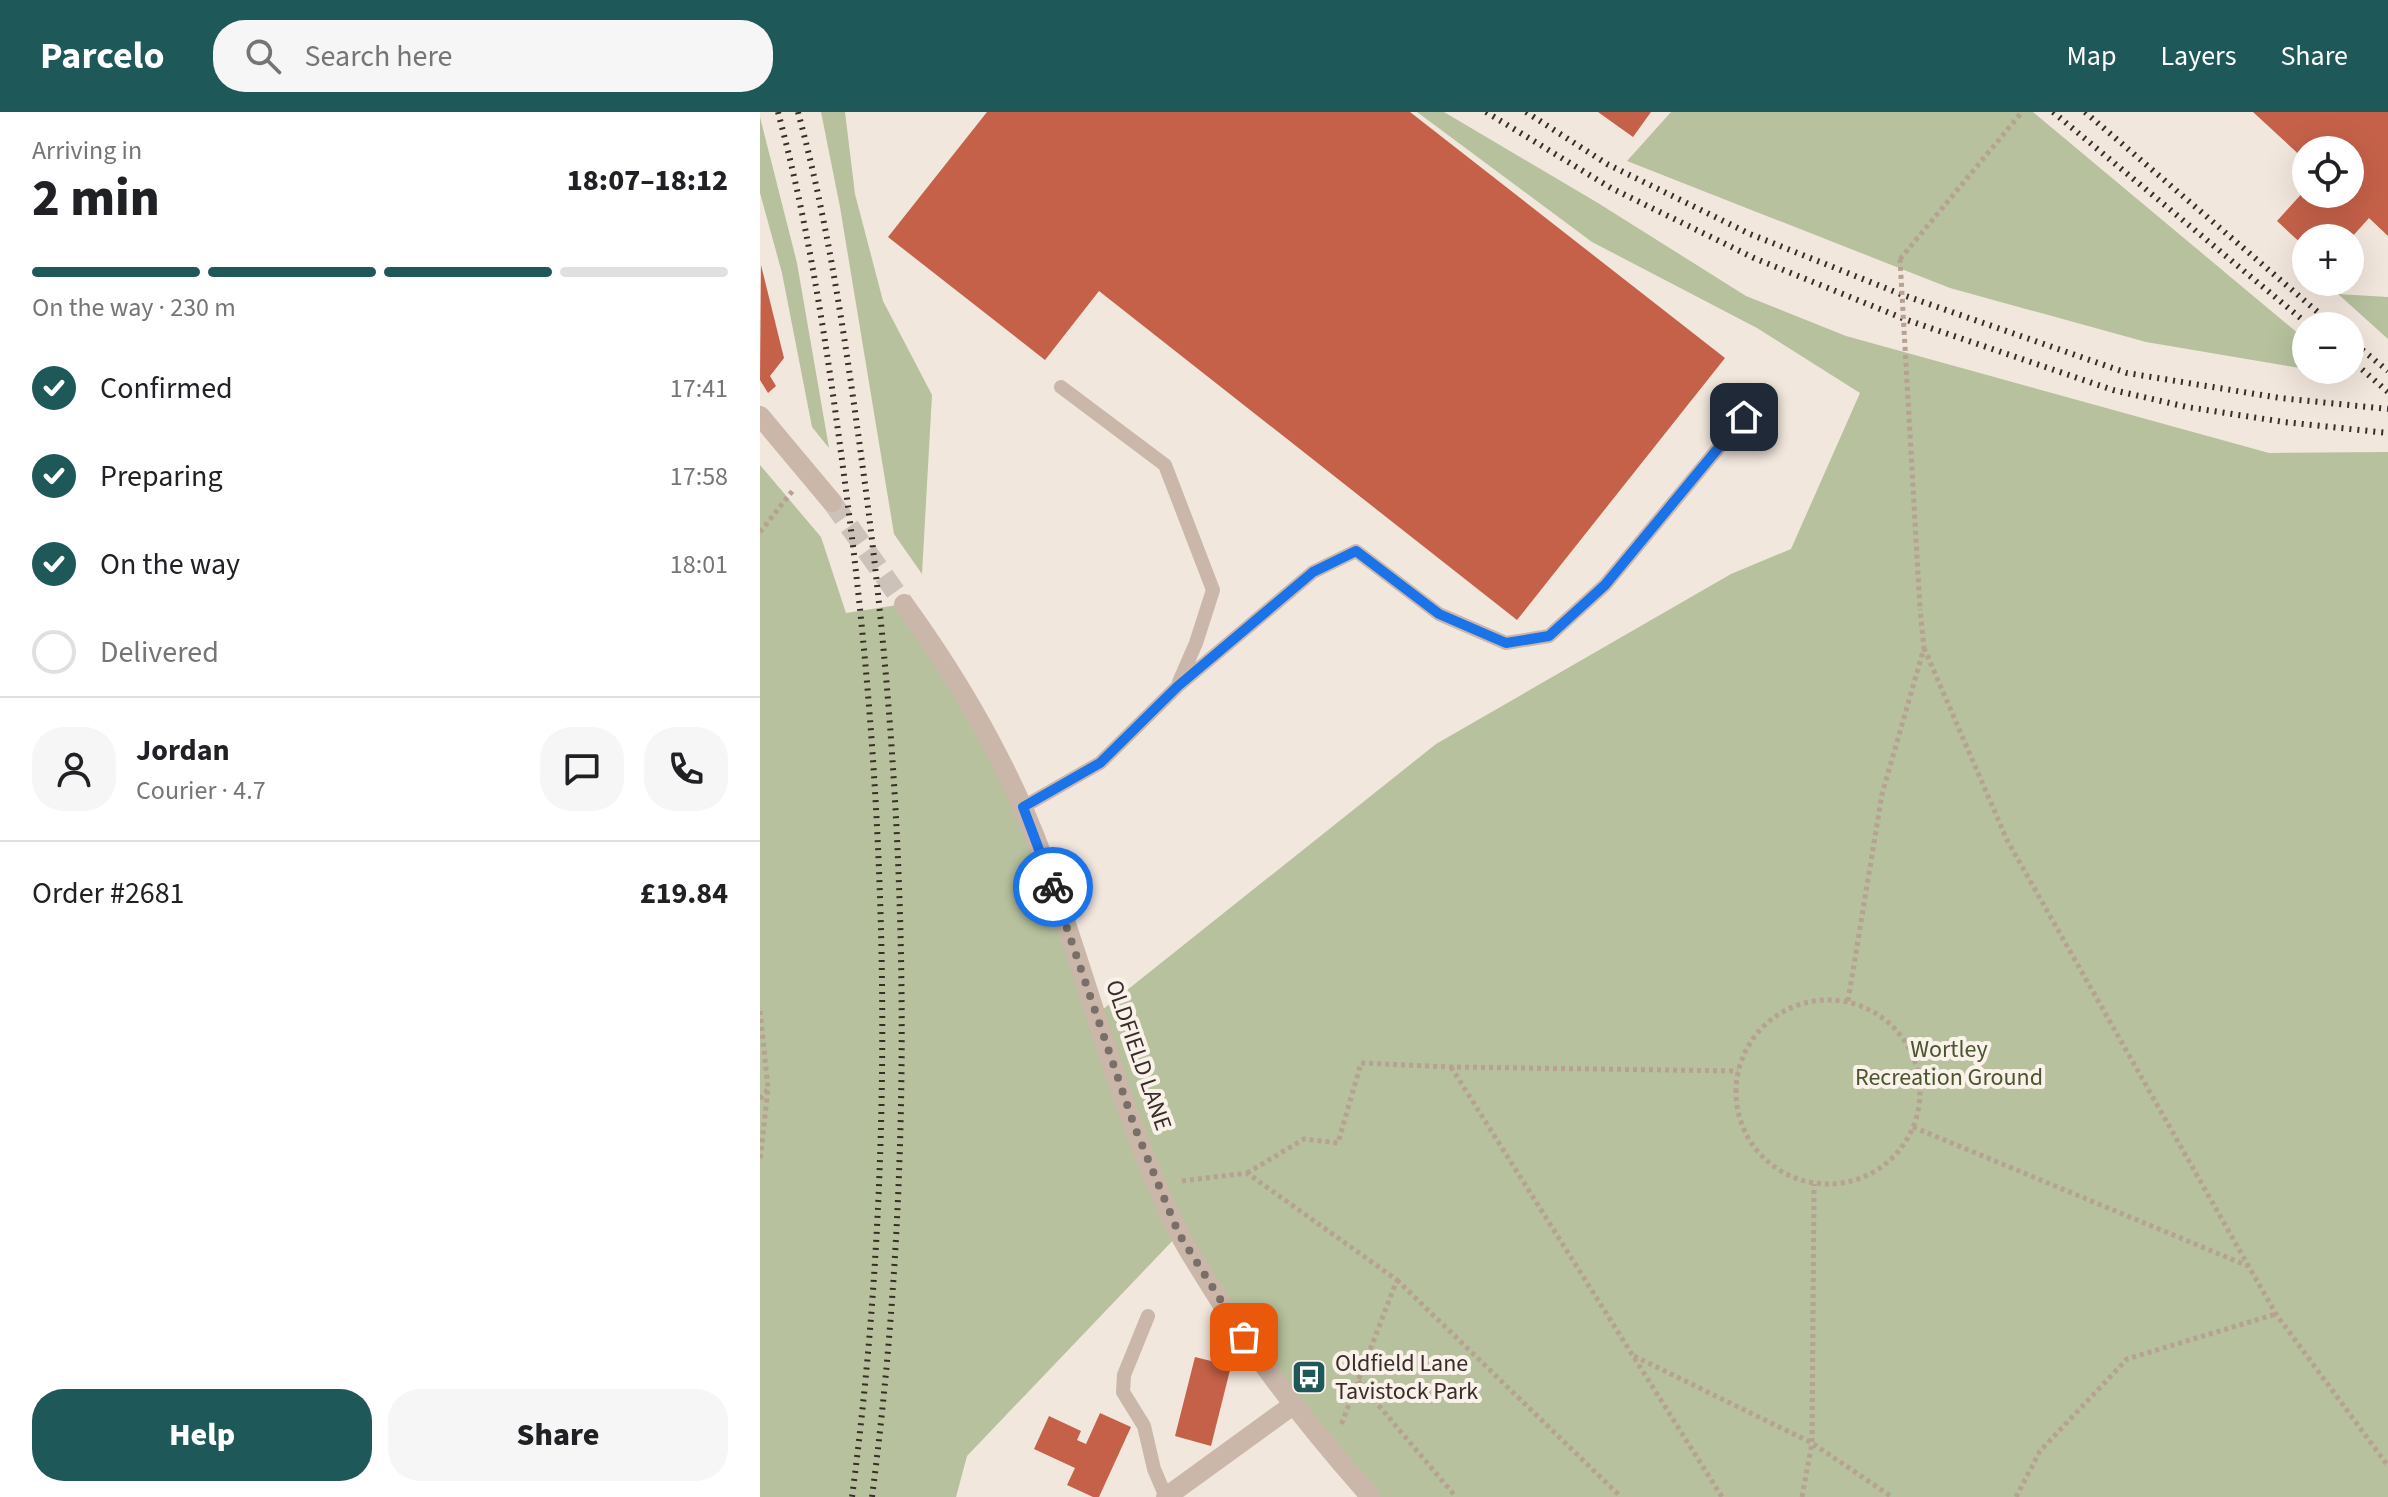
<!DOCTYPE html>
<html lang="en">
<head>
<meta charset="utf-8">
<style>
  :root { --surface:#fff; --page:#f6f6f6; --text:#202124; --muted:#757577; --line:#e0e0e0; --accent:#1f5859 }
  body { margin:0; font-family:"Source Sans 3",sans-serif; background:var(--page); color:var(--text); height:100vh; display:flex; flex-direction:column; font-size:30px; white-space:nowrap }
  * { box-sizing:border-box; margin:0 }
  p { font-size:26px; color:var(--muted) }
  .icon { flex:none; width:44px; height:44px; fill:none; stroke:currentColor; stroke-width:2; stroke-linecap:round; stroke-linejoin:round }
  .map { position:relative; flex:1; overflow:hidden }
  .details { display:flex; flex-direction:column; background:var(--surface); width:760px }
  .details>* { flex:none }
  .fabs { position:absolute; left:1532px; top:24px; display:grid; gap:16px }
  .fabs a { display:grid; place-items:center; width:72px; height:72px; border-radius:50%; background:var(--surface); box-shadow:0 8px 32px #0002; font-size:40px }
  .pin { position:absolute; display:grid; place-items:center; width:68px; height:68px; color:#fff; margin:-34px; border-radius:16px; box-shadow:0 4px 12px #0006 }
  .courier { position:absolute; display:grid; place-items:center; width:80px; height:80px; margin:-40px; border:6px solid #1a73e8; border-radius:50%; background:#fff; color:#222; box-shadow:0 2px 10px #0007 }
  .headline em { font-style:normal; font-weight:800 }
  .headline div { display:flex; flex-direction:column-reverse }
  .headline { display:flex; align-items:center; justify-content:space-between; height:136px; padding:0 32px }
  h1 { font-size:52px; font-weight:800; line-height:60px }
  .bar { display:grid; grid-template-columns:repeat(4,1fr); gap:12px 8px; align-content:center; height:96px; padding:0 32px }
  .bar i { height:10px; border-radius:6px; background:var(--line) }
  .bar .active { background:var(--accent) }
  .bar p { grid-column:span 4 }
  .line { display:flex; align-items:center; gap:20px; padding:0 32px; border-top:2px solid var(--line) }
  .line div { flex:1 }
  .round { display:grid; place-items:center; flex:none; width:84px; height:84px; border-radius:32px; background:var(--page) }
  ol { padding:0 32px; list-style:none }
  li { display:flex; align-items:center; gap:24px; height:88px }
  li p { margin-inline-start:auto }
  li .icon { padding:8px; border-radius:50%; background:var(--accent); color:#fff; stroke-width:4 }
  li:last-child { color:var(--muted) }
  li i { width:44px; height:44px; border:4px solid var(--line); border-radius:50% }
  .primary-button { display:flex; gap:16px; margin-top:auto; padding:16px 32px }
  .primary-button a { flex:1; height:92px; border-radius:32px; background:var(--accent); color:#fff; font-size:32px; font-weight:800; line-height:92px; text-align:center }
  .primary-button a+a { background:var(--page); color:var(--text) }
  header { display:flex; align-items:center; gap:48px; box-sizing:border-box; height:112px; padding:0 40px; background:var(--accent); color:#fff }
  header strong { font-size:38px }
  nav { display:flex; gap:44px; margin-inline-start:auto; font-size:28px }
  .search { width:560px; height:72px; background:var(--page); display:flex; align-items:center; gap:20px; box-sizing:border-box; padding:0 28px; border-radius:32px; color:var(--muted); font-size:30px }
  main { display:flex; flex:1; min-height:0 }
  .map>svg:first-child { display:block }
</style>
</head>
<body>
<header>
<strong>Parcelo</strong>
<div class="search"><svg class="icon" aria-label="search" viewBox="0 0 24 24"><circle cx="10" cy="10" r="6"/><path d="M15 15l6 6"/></svg>Search here</div>
<nav><a>Map</a><a>Layers</a><a>Share</a></nav>
</header>
<main>
<section class="details">
<div class="headline"><div><h1>2 min</h1><p>Arriving in</p></div><em>18:07–18:12</em></div>
<div class="bar"><i class="active"></i><i class="active"></i><i class="active"></i><i></i><p>On the way · 230 m</p></div>
<ol>
<li><svg class="icon" aria-label="check" viewBox="0 0 24 24"><path d="M5 12l5 5 9-10"/></svg>Confirmed<p>17:41</p></li>
<li><svg class="icon" aria-label="check" viewBox="0 0 24 24"><path d="M5 12l5 5 9-10"/></svg>Preparing<p>17:58</p></li>
<li><svg class="icon" aria-label="check" viewBox="0 0 24 24"><path d="M5 12l5 5 9-10"/></svg>On the way<p>18:01</p></li>
<li><i></i>Delivered</li>
</ol>
<div class="line" style="height:144px"><a class="round"><svg class="icon" aria-label="person" viewBox="0 0 24 24"><circle cx="12" cy="8" r="4"/><path d="M4 21q1-7 8-7t8 7"/></svg></a><div><b>Jordan</b><p>Courier · 4.7</p></div><a class="round"><svg class="icon" aria-label="chat" viewBox="0 0 24 24"><path d="M4 5h16v11H9l-5 4z"/></svg></a><a class="round"><svg class="icon" aria-label="phone" viewBox="0 0 24 24"><path d="M5 4h4l2 5-3 2q2 4 5 5l2-3 5 2v4C11 20 4 13 5 4z"/></svg></a></div>
<div class="line" style="height:104px"><div>Order #2681</div><b>£19.84</b></div>
<div class="primary-button"><a>Help</a><a>Share</a></div>
</section>
<div class="map">
<svg width="1628" height="1385" viewBox="0 0 1628 1385">
  <rect width="100%" height="100%" fill="#f2e7dd"/>
  <path fill="#b7c19d" d="M61 0H85L95 82 123 189 172 283 162 462 134 422 80 95Z
    M657 0H684L838 91 986 184 1086 224 1509 341 1628 340V1385H604L419 1122 207 1344 196 1385H0V353L61 425 86 501 144 492 230 626 337 902 676 632 971 462 1031 437 1100 281 997 216 832 130Z
    M911 0H1273L1546 228V257L1386 230 1190 176 867 49Z
    M0 5 37 151 69 336 52 315 22 161 0 81Z
    M1578 182 1628 185V227Z"/>
  <path fill="#c56149" d="M227 0H650L965 246 757 508 339 179 285 248 128 125Z
    M838 0H891L873 25Z
    M1493 0H1628V124L1609 106 1591 126H1546V136L1517 109 1546 77V82H1590V38H1546V49Z
    M1 153 24 246 10 264 16 274 8 281 0 268Z
    M435 1245 471 1254 451 1334 415 1324Z
    M340 1301 371 1315 339 1385H333L307 1373 315 1356 274 1337 289 1304 321 1319 317 1328 326 1332Z"/>
  <g fill="none" stroke-linecap="round" stroke-linejoin="round">
    <path stroke="#cdc2b9" stroke-width="20" stroke-dasharray="20 10" stroke-linecap="butt" d="M72 390 144 492"/>
    <path stroke="#b6a193" stroke-width="5" stroke-dasharray="4 4" stroke-linecap="butt" d="M1140 147 1262 0
      M0 420 34 377
      M1164 536 1247 728 1489 1155 1516 1202 1628 1354
      M976 980a92 92 0 1 1 184 0a92 92 0 1 1-184 0Z
      M1088 889 1122 682 1164 536 1160 497
      M0 899 8 976 0 1049
      M691 955 962 1385
      M0 987 8 977
      M1153 1015 1488 1154
      M487 1061 544 1027 578 1031 601 951 691 955 978 959
      M422 1069 487 1061 637 1168 581 1313
      M637 1168 861 1385
      M874 1244 1052 1331 1132 1385
      M598 1269 696 1385
      M1042 1385 1052 1331 1054 1072
      M1256 1385 1280 1339 1367 1247 1516 1202"/>
    <path stroke="#cab7a9" stroke-width="14" d="M301 275 405 353 453 478 436 531 419 570
      M263 695 340 651 418 574 553 460 596 439 679 502 746 531 789 524 845 473 1004 281
      M388 1204 364 1263 363 1280 384 1314 394 1357 406 1385"/>
    <path stroke="#cab7a9" stroke-width="20" d="M406 1385 533 1293"/>
    <path stroke="#cab7a9" stroke-width="20" d="M0 304 72 390
      M144 492C202 572 249 654 283 746 329 869 360 1004 419 1121 428 1139 440 1156 450 1173 497 1249 552 1319 611 1385"/>
    <path stroke="#382d29" stroke-width="6" stroke-dasharray="2 6" stroke-linecap="butt" d="M18 0C52 126 70 256 87 386 130 717 136 1053 92 1385
      M38 0C71 121 88 247 105 372 149 708 156 1049 112 1385
      M726 0 851 76 994 146 1147 208 1353 278 1427 295 1524 310 1628 321
      M766 0 847 52 990 122 1143 183 1367 261 1520 286 1628 297
      M1293 0 1550 214
      M1325 0 1574 214
      M1590 228 1628 259
      M1590 247 1628 280"/>
    <path stroke="#b6a193" stroke-width="5" stroke-dasharray="4 4" stroke-linecap="butt" d="M1140 147 1160 497"/>
  </g>
  <g fill="none" stroke-linecap="round" stroke-linejoin="round">
    <path stroke="#796e68" stroke-width="8" stroke-dasharray="0 14.4" d="M293 775 375 1016 419 1122 484 1225"/>
    <path stroke="#1a73e8" stroke-width="10" d="M293 775 263 695 340 651 418 574 553 460 596 439 679 502 746 531 789 524 845 473 984 305"/>
  </g>
  <defs>
    <g id="bus-square" transform="scale(1.8)"><rect x="-9" y="-9" width="18" height="18" rx="4" fill="#1f5859" stroke="#faf2ea"/><path d="M-5-6H5V4H4V6H2V4H-2V6H-4V4H-5ZM-3.5-4V0h7V-4ZM-3.5 1.2v1.5H-2V1.2ZM2 1.2v1.5H3.5V1.2Z" fill="#fff"/></g>
  </defs>
  <g fill-rule="evenodd">
    <use href="#bus-square" x="549" y="1265"/>
  </g>
  <g text-anchor="middle" stroke-width="8" stroke-linejoin="round" paint-order="stroke">
    <g font-size="24" fill="#49562d" stroke="#faf2ea">
      <text x="1189" y="945">Wortley<tspan x="1189" dy="28">Recreation Ground</tspan></text>
    </g>
    <g font-size="24" fill="#382d29" stroke="#faf2ea">
      <text transform="translate(379 943) rotate(71)" y="8">OLDFIELD LANE</text>
    </g>
    <g font-size="24" fill="#382d29" stroke="#faf2ea" text-anchor="start">
      <text x="575" y="1259">Oldfield Lane<tspan x="575" dy="28">Tavistock Park</tspan></text>
    </g>
  </g>
</svg>
<div class="fabs">
<a><svg class="icon" aria-label="locate" viewBox="0 0 24 24"><circle cx="12" cy="12" r="6"/><path d="M12 2v4M12 18v4M2 12h4M18 12h4"/></svg></a>
<a>+</a>
<a>−</a>
</div>
<div class="pin" style="left:484px;top:1225px;background:#ea580c"><svg class="icon" aria-label="bag" viewBox="0 0 24 24"><path d="M5 8h14l-1 12H6zM9 8a3 3 0 0 1 6 0"/></svg></div>
<div class="pin" style="left:984px;top:305px;background:#1f2937"><svg class="icon" aria-label="home" viewBox="0 0 24 24"><path d="M3 11l9-7 9 7M6 9v11h12V9"/></svg></div>
<div class="courier" style="left:293px;top:775px"><svg class="icon" aria-label="bike" viewBox="0 0 24 24"><circle cx="6" cy="16" r="4"/><circle cx="18" cy="16" r="4"/><path d="M6 16l4-8h5l3 8M10 8l3 8H6M13 5h3"/></svg></div>
</div>
</main>
</body>
</html>
